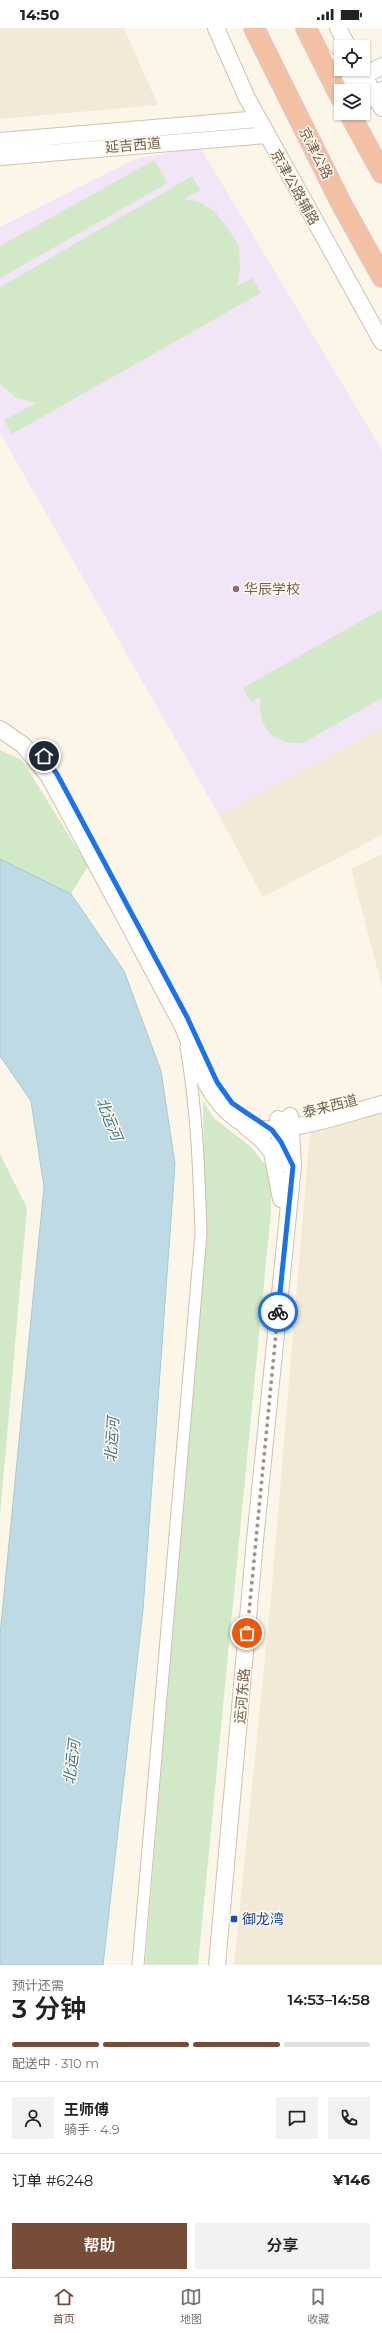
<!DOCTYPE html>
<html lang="zh">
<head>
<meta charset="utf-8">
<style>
  :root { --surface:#fff; --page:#f2f2f2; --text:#222; --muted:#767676; --line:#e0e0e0; --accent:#774d38 }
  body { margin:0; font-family:Montserrat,"Noto Sans SC",sans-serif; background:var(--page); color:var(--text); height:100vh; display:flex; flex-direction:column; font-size:15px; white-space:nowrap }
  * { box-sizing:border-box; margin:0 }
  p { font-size:13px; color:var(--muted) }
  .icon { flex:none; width:22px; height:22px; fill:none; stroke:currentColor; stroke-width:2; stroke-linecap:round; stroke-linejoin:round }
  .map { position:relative; height:1937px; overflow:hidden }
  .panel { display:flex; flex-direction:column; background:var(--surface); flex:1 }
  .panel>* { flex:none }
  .tools { position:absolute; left:334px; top:12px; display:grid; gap:8px }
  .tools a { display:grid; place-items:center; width:36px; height:36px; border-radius:0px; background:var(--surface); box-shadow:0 1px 3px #0004; font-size:20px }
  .pin { position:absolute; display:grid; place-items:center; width:34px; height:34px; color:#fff; margin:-17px; border:2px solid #fff; border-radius:50%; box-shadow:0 1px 4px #0007 }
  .courier { position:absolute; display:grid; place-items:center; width:40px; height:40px; margin:-20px; border:3px solid #1a73e8; border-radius:50%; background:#fff; color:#222; box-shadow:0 1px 5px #0007 }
  .head em { font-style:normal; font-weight:600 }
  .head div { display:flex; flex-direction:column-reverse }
  .head { display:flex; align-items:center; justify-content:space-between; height:68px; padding:0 12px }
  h1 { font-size:26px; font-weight:600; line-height:30px }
  .bar { display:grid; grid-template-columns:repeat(4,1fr); gap:6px 4px; align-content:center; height:48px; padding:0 12px }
  .bar i { height:5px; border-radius:3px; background:var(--line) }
  .bar .selected { background:var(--accent) }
  .bar p { grid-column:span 4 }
  .line { display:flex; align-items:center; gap:10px; padding:0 12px; border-top:1px solid var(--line) }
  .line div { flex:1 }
  .round { display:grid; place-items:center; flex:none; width:42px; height:42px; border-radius:0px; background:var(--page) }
  .primary-button { display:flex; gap:8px; margin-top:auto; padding:8px 12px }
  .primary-button a { flex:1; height:46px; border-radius:0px; background:var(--accent); color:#fff; font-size:16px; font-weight:600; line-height:46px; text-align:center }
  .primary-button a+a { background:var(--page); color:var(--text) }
  .status { display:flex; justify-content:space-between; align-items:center; height:28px; padding:0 20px; background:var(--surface); direction:ltr }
  .status svg { height:11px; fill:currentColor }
  .dock { display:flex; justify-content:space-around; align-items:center; height:56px; border-top:1px solid var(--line); background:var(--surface); font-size:11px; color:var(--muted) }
  .dock a { display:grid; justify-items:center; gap:2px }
  .dock .selected { color:var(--accent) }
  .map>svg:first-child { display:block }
</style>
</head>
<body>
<div class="status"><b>14:50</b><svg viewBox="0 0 49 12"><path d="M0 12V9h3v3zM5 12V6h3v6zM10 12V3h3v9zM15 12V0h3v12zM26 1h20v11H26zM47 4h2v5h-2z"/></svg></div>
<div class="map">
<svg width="382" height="1937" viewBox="0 0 382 1937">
  <rect width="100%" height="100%" fill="#fcf6e9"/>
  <path fill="#f3e9d7" d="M0 0H124L158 77 0 91Z
    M382 700V807L263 869 219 787Z
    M382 826V959L351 841Z
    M382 1085V1937H234L270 1580 310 1104Z"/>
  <path fill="#f3e5f8" d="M200 119 382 422V700L219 787 0 405V199L135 131Z"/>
  <path fill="#d1e9c7" d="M154 132 168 155 0 250V218Z
    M192 148 200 162 184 171 201 175 215 184 229 202 239 218 240 241 237 258 252 250 261 265 12 406 4 392 36 375 15 369 0 356V259Z
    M382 581V670L303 715C272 717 256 698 261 669L251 674 243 660Z
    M0 722 22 732 88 838 71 866 0 831Z
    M203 1073 214 1090 251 1119 267 1139 271 1158V1183L198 1937H145L205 1207Z
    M0 1126 27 1180 0 1488Z"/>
  <path fill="#bedbe5" stroke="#a4c9d6" d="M0 831 71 866 124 943 161 1043 175 1136 143 1581 103 1937H0V1607L44 1159 31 1073 0 1028Z"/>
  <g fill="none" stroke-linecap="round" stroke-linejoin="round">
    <g stroke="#cdbfaf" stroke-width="13">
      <path id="street" d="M138 1937 201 1206C199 1143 197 1081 186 1019"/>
    </g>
    <g stroke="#d0c0ac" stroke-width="18">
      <path id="secondary" d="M216 0 247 70 382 314
        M338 0 348 19
        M326 31C347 56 355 53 382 38
        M360 41 382 80
        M363 77 365 73 382 62
        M0 113 258 91
        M0 129 267 107
        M0 701 23 717 48 747C93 829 136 911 180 993 193 1018 199 1049 217 1072 225 1083 239 1095 252 1099 281 1109 351 1084 382 1076
        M278 1091 283 1135
        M245 1098 261 1111 272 1124 281 1171
        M217 1937 255 1512 293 1138 290 1088"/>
    </g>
    <g stroke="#d8d2cd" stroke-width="22">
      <path id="highway" d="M254 0 341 175 382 249
        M306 0 341 70
        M349 85 382 145"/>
    </g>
    <use href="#street" stroke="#fff" stroke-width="11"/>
    <use href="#secondary" stroke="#fff" stroke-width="16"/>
    <use href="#highway" stroke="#f3c0a3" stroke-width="20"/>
  </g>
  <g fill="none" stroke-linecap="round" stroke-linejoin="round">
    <path stroke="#a49484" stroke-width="4" stroke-dasharray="0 7.2" d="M247 1605 278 1284"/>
    <path stroke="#1a73e8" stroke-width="5" d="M44 728 57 746 187 989 217 1054 232 1075 272 1102 281 1114 293 1138 278 1284"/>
  </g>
  <circle fill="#8d6e63" stroke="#fefaef" stroke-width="1.5" cx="236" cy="561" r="4"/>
  <rect fill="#1a4fb4" stroke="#fefaef" stroke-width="1.5" x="230" y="1887" width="8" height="8" rx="2"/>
  <g text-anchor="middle" stroke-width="3" stroke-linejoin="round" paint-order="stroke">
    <g font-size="14" fill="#75604d" stroke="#fefaef">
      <text transform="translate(133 117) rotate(-5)" y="5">延吉西道</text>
      <text transform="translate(316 125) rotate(63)" y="5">京津公路</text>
      <text transform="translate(295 159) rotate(61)" y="5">京津公路辅路</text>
      <text transform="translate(330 1078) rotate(-14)" y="5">泰来西道</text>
      <text transform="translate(242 1668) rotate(-85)" y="5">运河东路</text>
    </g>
    <g font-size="14" fill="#785e54" stroke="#fefaef" text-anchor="start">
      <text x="244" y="566">华辰学校</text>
    </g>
    <g font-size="14" fill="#164399" stroke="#fefaef" text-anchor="start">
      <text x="242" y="1896">御龙湾</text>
    </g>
    <g font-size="15" font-style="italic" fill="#477687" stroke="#fefaef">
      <text transform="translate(109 1091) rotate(68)" y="5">北运河</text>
      <text transform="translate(112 1412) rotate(-86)" y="5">北运河</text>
      <text transform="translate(72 1734) rotate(-83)" y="5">北运河</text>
    </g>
  </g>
</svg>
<div class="tools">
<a><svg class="icon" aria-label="locate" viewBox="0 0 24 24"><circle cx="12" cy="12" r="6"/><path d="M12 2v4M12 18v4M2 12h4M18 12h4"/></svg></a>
<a><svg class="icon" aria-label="layers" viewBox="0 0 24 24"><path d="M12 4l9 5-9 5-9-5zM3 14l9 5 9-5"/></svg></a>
</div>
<div class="pin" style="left:247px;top:1605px;background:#ea580c"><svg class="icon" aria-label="bag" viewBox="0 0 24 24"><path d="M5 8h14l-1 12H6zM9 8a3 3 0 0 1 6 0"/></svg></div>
<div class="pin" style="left:44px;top:728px;background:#1f2937"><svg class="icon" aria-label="home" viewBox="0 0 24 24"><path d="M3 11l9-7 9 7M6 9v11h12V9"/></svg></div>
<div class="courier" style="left:278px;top:1284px"><svg class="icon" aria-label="bike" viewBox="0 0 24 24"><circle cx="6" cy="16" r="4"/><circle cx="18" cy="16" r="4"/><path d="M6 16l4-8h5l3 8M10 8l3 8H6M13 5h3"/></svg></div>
</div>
<section class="panel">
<div class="head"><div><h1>3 分钟</h1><p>预计还需</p></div><em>14:53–14:58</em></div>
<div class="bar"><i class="selected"></i><i class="selected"></i><i class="selected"></i><i></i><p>配送中 · 310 m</p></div>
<div class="line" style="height:72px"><a class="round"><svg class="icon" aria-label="person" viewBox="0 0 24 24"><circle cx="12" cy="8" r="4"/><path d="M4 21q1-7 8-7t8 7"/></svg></a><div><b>王师傅</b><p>骑手 · 4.9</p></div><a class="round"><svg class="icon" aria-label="chat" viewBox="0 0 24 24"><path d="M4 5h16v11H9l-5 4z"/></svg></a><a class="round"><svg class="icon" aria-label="phone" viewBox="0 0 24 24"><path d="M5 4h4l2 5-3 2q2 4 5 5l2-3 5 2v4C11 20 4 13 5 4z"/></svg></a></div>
<div class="line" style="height:52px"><div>订单 #6248</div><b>¥146</b></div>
<div class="primary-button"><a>帮助</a><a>分享</a></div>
</section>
<nav class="dock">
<a class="selected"><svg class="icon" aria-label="home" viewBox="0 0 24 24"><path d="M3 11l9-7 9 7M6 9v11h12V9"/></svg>首页</a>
<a><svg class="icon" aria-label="map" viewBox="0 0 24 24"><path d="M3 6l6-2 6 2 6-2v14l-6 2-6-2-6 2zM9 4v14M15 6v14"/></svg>地图</a>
<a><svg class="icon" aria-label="saved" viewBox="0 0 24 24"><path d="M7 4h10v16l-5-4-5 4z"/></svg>收藏</a>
</nav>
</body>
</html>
